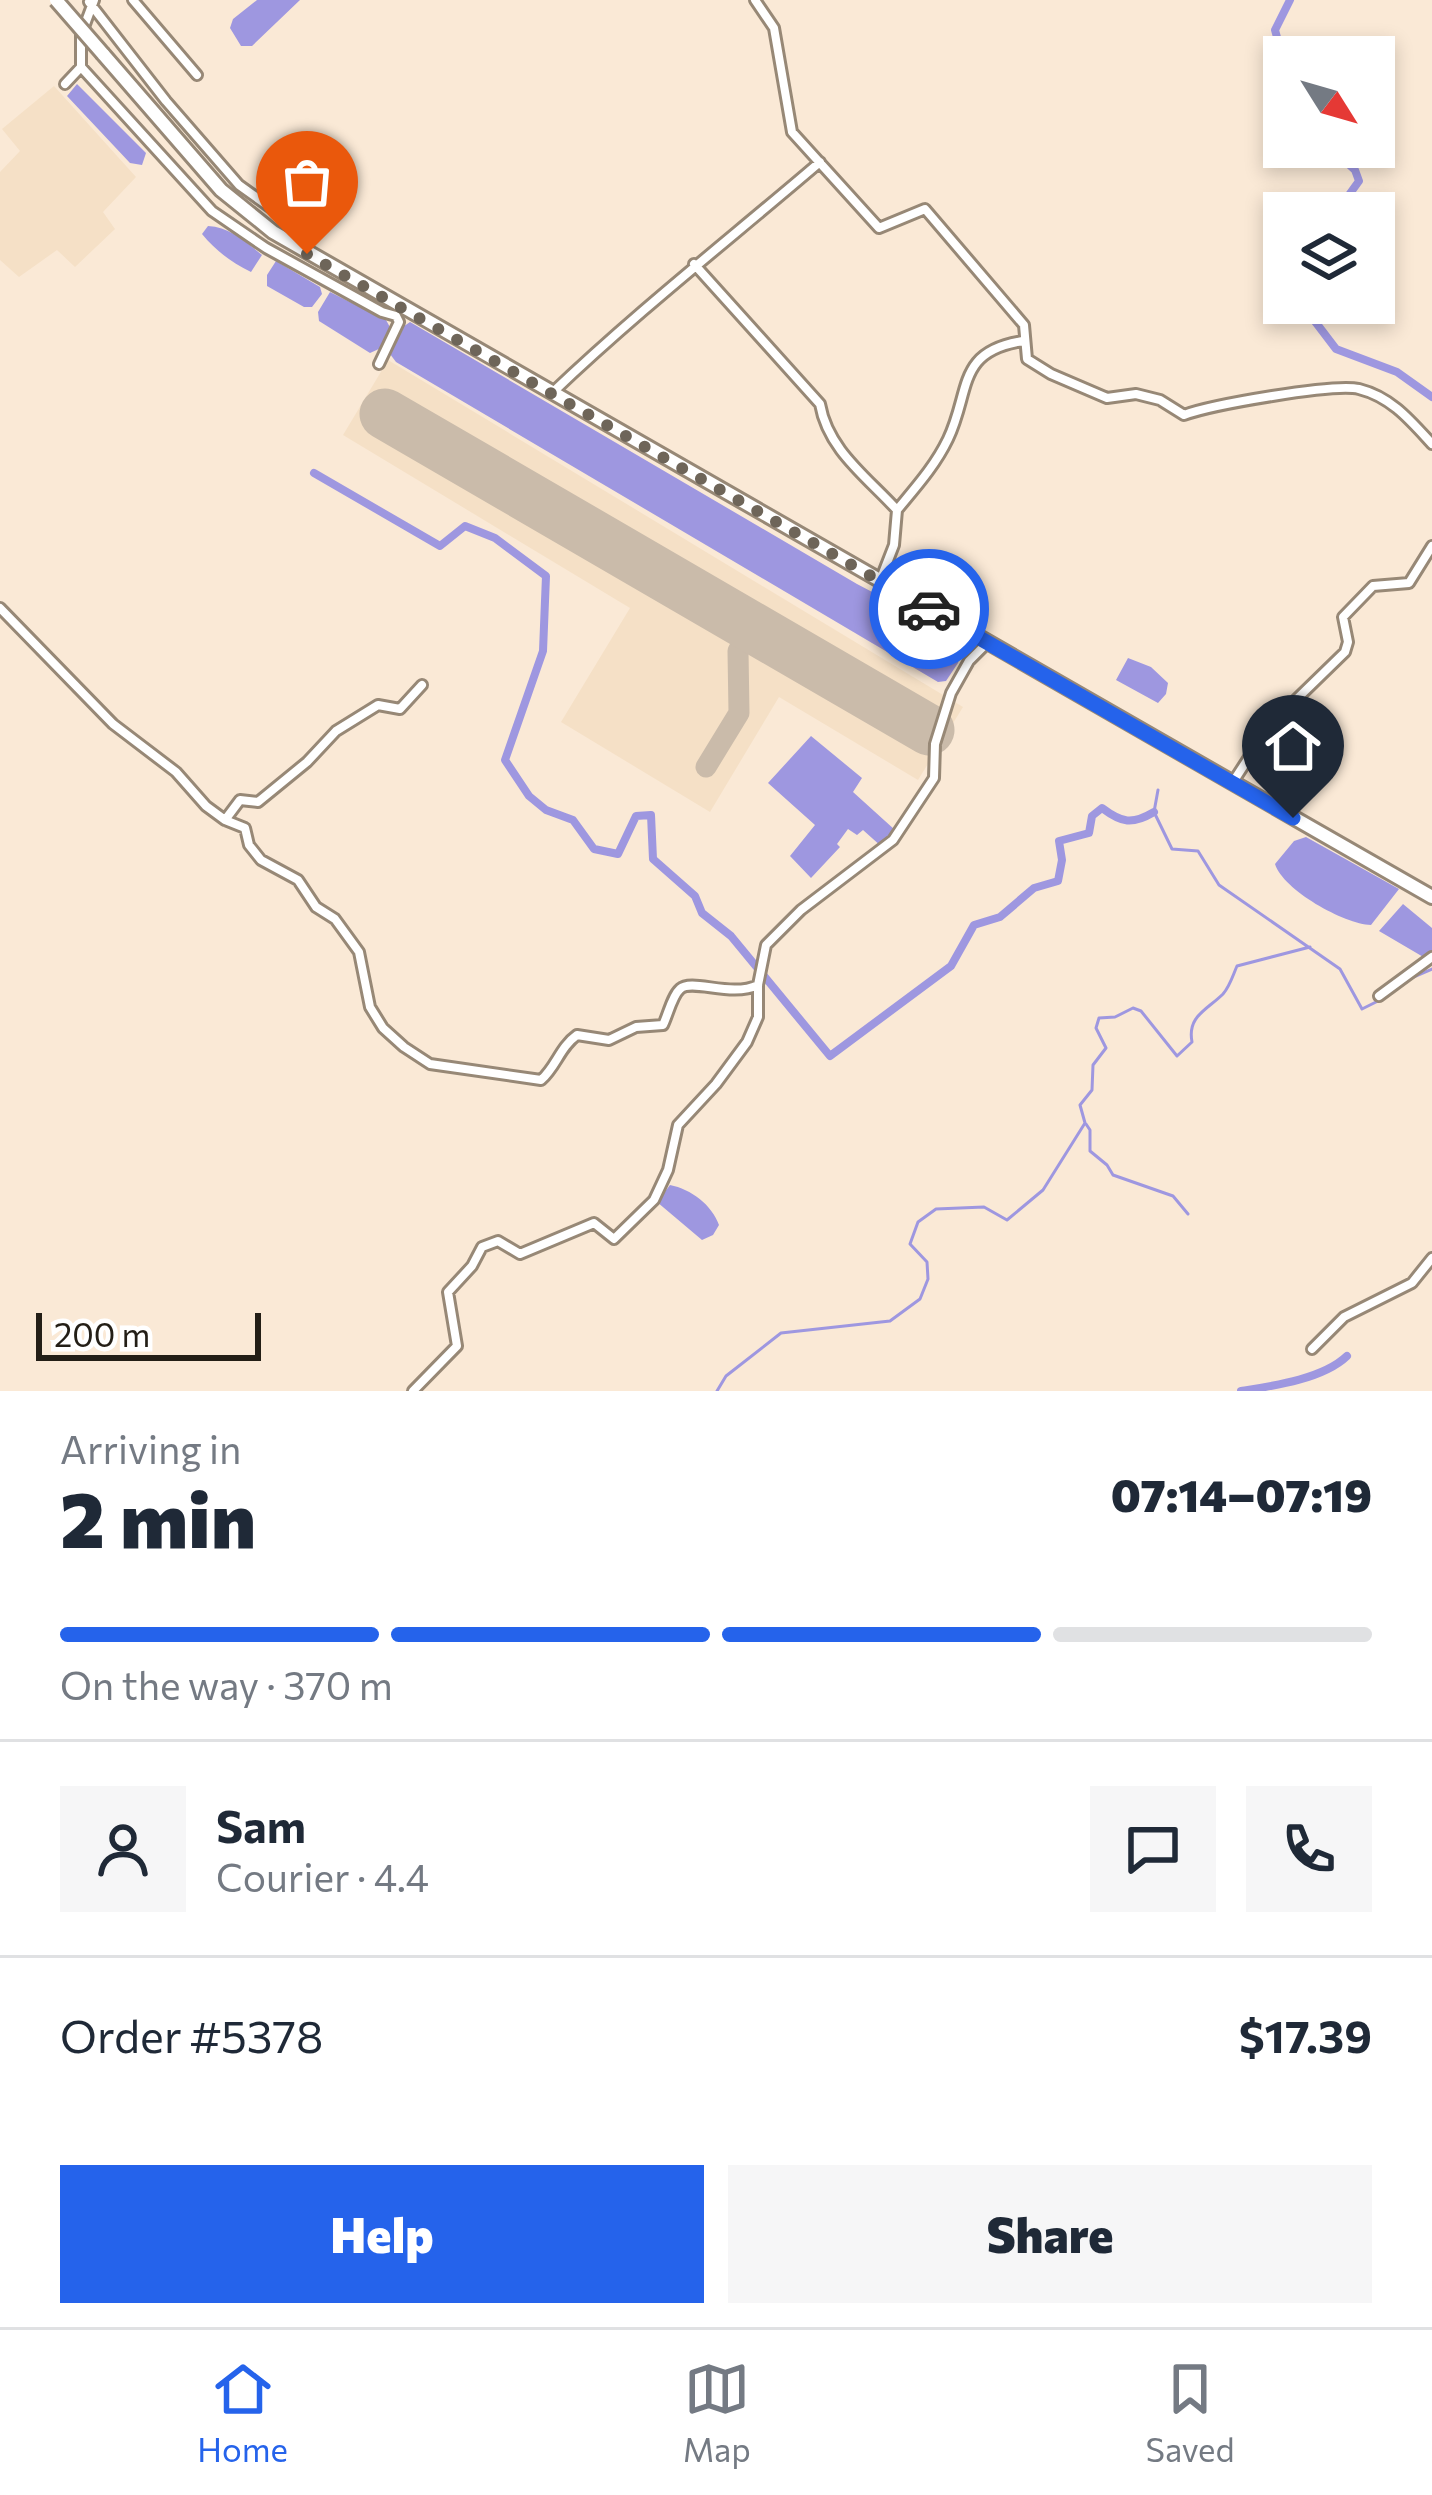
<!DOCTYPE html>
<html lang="en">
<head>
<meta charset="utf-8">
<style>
  :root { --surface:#fff; --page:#f6f6f7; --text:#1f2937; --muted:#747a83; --line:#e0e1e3; --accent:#2563eb }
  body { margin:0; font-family:Commissioner,sans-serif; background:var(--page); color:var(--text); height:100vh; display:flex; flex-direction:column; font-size:45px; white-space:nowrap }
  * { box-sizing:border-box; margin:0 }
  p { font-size:39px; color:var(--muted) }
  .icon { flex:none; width:66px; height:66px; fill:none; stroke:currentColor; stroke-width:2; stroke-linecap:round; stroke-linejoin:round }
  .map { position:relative; height:1391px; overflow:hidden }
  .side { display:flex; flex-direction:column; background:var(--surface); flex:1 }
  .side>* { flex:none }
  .needle { width:78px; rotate:127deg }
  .controls { position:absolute; left:1263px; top:36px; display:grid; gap:24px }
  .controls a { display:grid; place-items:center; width:132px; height:132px; border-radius:0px; background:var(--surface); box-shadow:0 6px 18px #0003; font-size:60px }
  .scale { position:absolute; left:36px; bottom:30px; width:225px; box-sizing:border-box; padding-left:12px; border:6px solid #231e16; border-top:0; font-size:33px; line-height:42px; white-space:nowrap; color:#231e16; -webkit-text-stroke:9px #fff; paint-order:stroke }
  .pin { position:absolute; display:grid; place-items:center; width:102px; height:102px; color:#fff; margin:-123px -51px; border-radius:50% 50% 50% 0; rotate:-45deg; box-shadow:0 0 12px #0007 }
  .pin .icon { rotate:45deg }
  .courier { position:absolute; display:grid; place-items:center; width:120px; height:120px; margin:-60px; border:9px solid #2563eb; border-radius:50%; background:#fff; color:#222; box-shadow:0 3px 15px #0007 }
  .headline em { font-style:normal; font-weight:800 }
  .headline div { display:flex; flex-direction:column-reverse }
  .headline { display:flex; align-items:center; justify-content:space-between; height:204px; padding:0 60px }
  h1 { font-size:78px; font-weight:800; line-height:90px }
  .bar { display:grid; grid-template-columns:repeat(4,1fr); gap:18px 12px; align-content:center; height:144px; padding:0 60px }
  .bar i { height:15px; border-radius:9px; background:var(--line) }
  .bar .selected { background:var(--accent) }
  .bar p { grid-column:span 4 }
  .line { display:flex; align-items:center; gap:30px; padding:0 60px; border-top:3px solid var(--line) }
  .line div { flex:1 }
  .round { display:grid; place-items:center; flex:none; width:126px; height:126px; border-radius:0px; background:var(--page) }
  .cta { display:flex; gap:24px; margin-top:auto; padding:24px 60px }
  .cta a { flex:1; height:138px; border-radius:0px; background:var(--accent); color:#fff; font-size:48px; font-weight:800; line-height:138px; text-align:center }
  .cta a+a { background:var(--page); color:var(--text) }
  .tabs { display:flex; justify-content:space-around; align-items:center; height:168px; border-top:3px solid var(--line); background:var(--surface); font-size:33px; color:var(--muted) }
  .tabs a { display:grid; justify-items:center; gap:6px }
  .tabs .selected { color:var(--accent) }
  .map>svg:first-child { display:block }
</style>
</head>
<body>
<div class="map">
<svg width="1432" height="1391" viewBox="0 0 1432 1391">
  <rect width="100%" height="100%" fill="#fae9d6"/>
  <path fill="#f5e0c6" d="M54 86 136 177 103 212 115 229 75 267 57 250 19 277 0 260V172L20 151 2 129Z
    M388 360 963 707 918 780 779 697 710 812 561 722 630 608 343 435Z"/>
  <path fill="#9e97e0" d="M257 0H300L252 46H241L230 28 233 19Z
    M77 84 146 153 142 165 130 163 67 96Z
    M208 226C230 227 246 242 262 255L251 272C232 263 216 251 202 234Z
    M276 261 320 287 322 294 312 307H304L267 286V275Z
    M330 292 386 320 391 329 381 348 370 353 319 321 318 312Z
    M410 322 857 584 956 636 963 645 958 663 946 681 938 682 396 362 390 354 400 329Z
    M1128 658 1151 667 1168 683 1166 694 1158 703 1116 680Z
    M811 736 862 778 853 792 895 830 882 847 863 830 857 835 848 829 837 844 840 847 811 878 790 856 815 825 768 783Z
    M1306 837 1399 889 1371 925C1344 924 1283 890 1275 864L1294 841Z
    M1403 904 1432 928V951L1425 958 1379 931Z
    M670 1185C691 1189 712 1205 719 1225L713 1235 702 1240 657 1202Z"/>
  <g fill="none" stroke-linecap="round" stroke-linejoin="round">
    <path stroke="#9e97e0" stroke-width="3" d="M1158 790 1154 812 1172 849 1198 851 1219 885 1340 969 1362 1009 1380 1000
      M1407 980 1432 969
      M1086 1124 1090 1130V1151L1107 1165 1113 1175 1173 1196 1188 1214
      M717 1391 726 1376 781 1333 890 1321 920 1299 928 1279 927 1262 910 1244 918 1222 936 1209 984 1207 1007 1220 1043 1190 1085 1123 1080 1105 1092 1090 1093 1065 1106 1048 1096 1028 1099 1018 1115 1017 1133 1008 1141 1011 1177 1056 1192 1042C1187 1016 1207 1010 1223 994 1230 986 1233 975 1237 966L1310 947"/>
    <path stroke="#9e97e0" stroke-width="8" d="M1290 0 1275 30 1280 48 1291 57
      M1322 213 1346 199 1359 181 1355 170 1330 147
      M1301 303 1336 349 1397 372 1432 397
      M314 473 440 546 465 526 495 538 546 576 543 651 505 760 529 796 546 810 573 820 594 849 618 854 636 816 651 815 653 859 695 896 702 913 731 936 830 1056 951 966 974 925 1000 917 1034 888 1058 881 1062 860 1059 841 1089 833 1092 816 1102 808C1122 823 1132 825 1154 812
      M1241 1391C1273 1386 1323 1379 1347 1356"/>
    <path stroke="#cabbaa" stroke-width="21" d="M706 767 739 713 738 651 752 627"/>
    <path stroke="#cabbaa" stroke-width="51" d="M385 414 929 730"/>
    <g stroke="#978876" stroke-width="14">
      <path id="street" d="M94 0 81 35V67L212 211 266 248 382 312 396 316 399 322 379 364
        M133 0 197 75
        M755 0 774 28 792 132 879 228 925 209 1024 325 1027 359 1051 374 1107 398 1136 394 1160 400 1184 415C1211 405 1334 383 1359 389 1391 397 1410 420 1432 444
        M89 2 166 101 239 185 309 235
        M65 84 81 67
        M694 264 820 404C828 450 867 477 897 510L894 545 880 581
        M552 393C638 311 730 239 820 162
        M897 510C916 487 935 466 948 439 971 391 956 351 1023 341
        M0 608 113 724 176 772 206 806 225 820
        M422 685 400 709 378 705 336 731 307 762 258 802 240 800 225 820 245 828 249 845 261 860 298 880 316 907 335 919 359 952 370 1007 383 1028 404 1047 430 1064 541 1080C556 1067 560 1047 577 1035L609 1040 636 1027 663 1025C668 1015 672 996 680 989 692 978 731 998 758 985
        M1233 782 1270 725 1345 652 1348 642 1343 617 1373 586 1409 583 1432 546
        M1379 996 1432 957
        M1312 1349 1344 1317 1412 1283 1432 1258
        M413 1391 457 1346 448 1292 472 1266 482 1247 498 1241 520 1254 594 1223 614 1239 654 1200 668 1170 678 1125 716 1084 747 1042 758 1017V985L766 945 801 910 893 840 934 778 935 744 951 693 969 661 987 643"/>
    </g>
    <g stroke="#978876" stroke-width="18">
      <path id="highway" d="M103 54 221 190 273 232 1432 897"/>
    </g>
    <use href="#street" stroke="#fff" stroke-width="8"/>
    <use href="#highway" stroke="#fff" stroke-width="12"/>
    <g stroke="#978876" stroke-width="18" stroke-linecap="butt">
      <path id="highway-bridge" d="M56 0 103 54"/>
    </g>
    <use href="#highway-bridge" stroke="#fff" stroke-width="12"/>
  </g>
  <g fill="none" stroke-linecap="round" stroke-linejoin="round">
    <path stroke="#6e6559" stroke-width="12" stroke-dasharray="0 21.6" d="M307 254 929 609"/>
    <path stroke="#2563eb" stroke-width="15" d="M929 609 1293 818"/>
  </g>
</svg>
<div class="controls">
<a><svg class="needle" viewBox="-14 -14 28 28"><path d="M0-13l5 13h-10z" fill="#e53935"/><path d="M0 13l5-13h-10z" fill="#747a83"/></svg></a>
<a><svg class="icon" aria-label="layers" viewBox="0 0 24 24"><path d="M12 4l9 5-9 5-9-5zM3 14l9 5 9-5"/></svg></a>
</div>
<div class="scale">200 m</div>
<div class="pin" style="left:307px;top:254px;background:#ea580c"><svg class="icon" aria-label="bag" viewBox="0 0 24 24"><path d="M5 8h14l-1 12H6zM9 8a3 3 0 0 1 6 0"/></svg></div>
<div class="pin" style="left:1293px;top:818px;background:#1f2937"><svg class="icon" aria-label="home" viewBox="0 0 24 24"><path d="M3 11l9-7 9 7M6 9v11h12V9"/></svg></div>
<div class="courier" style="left:929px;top:609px"><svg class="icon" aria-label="car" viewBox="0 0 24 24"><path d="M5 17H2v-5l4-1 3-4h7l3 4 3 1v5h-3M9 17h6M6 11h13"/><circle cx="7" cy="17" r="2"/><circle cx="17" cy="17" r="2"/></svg></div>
</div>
<section class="side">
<div class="headline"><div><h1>2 min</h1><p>Arriving in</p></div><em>07:14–07:19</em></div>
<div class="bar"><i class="selected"></i><i class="selected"></i><i class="selected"></i><i></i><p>On the way · 370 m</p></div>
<div class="line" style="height:216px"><a class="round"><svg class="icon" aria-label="person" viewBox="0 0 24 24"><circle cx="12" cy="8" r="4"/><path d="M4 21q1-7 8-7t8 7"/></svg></a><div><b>Sam</b><p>Courier · 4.4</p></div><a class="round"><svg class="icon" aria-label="chat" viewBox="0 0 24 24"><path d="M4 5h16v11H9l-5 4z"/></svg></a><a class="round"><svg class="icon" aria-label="phone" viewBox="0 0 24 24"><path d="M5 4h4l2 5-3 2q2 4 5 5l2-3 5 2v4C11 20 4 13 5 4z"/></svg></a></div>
<div class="line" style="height:156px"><div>Order #5378</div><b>$17.39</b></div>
<div class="cta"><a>Help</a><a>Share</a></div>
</section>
<nav class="tabs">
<a class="selected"><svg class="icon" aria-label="home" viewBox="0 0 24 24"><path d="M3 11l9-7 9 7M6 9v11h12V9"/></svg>Home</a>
<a><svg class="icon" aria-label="map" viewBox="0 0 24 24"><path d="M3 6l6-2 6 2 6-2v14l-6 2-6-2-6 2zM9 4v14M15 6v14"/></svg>Map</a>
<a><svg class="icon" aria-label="saved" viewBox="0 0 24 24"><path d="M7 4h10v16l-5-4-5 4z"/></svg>Saved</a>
</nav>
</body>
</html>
